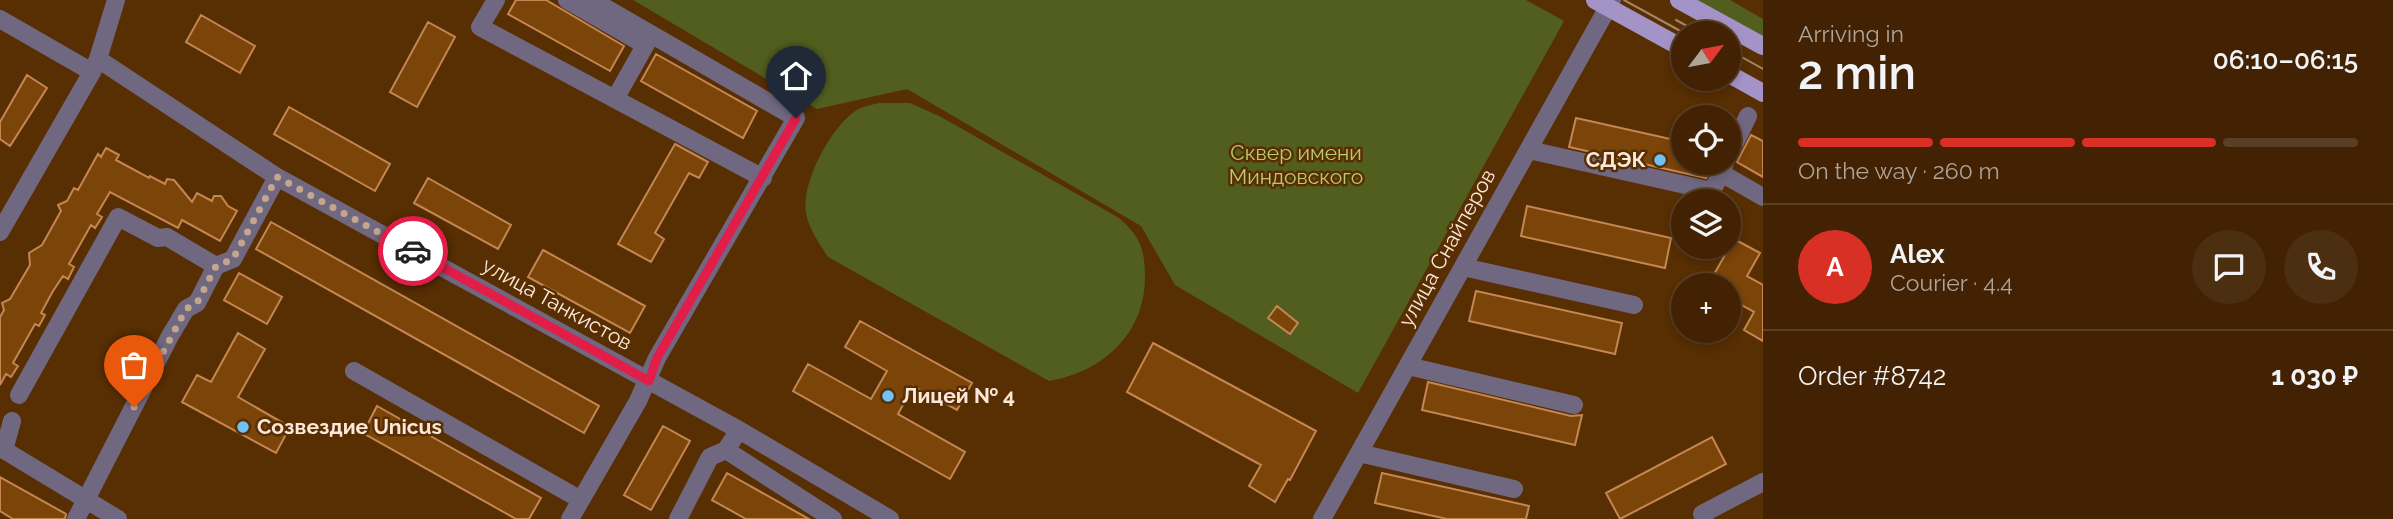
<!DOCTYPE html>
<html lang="en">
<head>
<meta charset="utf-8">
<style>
  :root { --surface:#422202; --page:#4c2f11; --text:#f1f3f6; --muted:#aea499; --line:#5a3f24; --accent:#d93025 }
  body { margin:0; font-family:Raleway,sans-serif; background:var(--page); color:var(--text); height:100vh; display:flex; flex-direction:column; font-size:26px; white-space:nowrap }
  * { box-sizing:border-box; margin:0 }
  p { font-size:23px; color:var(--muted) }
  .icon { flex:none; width:38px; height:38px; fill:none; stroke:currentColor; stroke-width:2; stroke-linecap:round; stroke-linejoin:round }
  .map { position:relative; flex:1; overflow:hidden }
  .side { display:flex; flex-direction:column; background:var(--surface); width:630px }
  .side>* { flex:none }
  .needle { width:46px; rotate:58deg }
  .tools { position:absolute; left:1671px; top:21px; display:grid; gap:14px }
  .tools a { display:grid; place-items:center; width:70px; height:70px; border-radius:50%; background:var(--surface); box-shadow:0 4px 10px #0003,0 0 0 2px var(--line); font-size:35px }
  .pin { position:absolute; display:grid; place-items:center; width:60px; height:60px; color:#fff; margin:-72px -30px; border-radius:50% 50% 50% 0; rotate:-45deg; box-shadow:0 0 7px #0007 }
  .pin .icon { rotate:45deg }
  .courier { position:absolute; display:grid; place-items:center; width:70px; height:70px; margin:-35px; border:5px solid #e11d48; border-radius:50%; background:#fff; color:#222; box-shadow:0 2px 9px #0007 }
  .headline em { font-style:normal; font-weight:600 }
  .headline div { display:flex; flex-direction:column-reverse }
  .headline { display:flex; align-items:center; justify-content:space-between; height:119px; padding:0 35px }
  h1 { font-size:46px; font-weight:600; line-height:52px }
  .bar { display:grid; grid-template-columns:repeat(4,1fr); gap:10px 7px; align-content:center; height:84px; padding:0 35px }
  .bar i { height:9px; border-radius:5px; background:var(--line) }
  .bar .selected { background:var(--accent) }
  .bar p { grid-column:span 4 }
  .line { display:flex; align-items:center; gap:18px; padding:0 35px; border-top:2px solid var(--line) }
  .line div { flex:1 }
  .round { display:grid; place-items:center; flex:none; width:74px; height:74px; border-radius:37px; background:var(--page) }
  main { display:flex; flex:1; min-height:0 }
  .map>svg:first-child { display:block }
</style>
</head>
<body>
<main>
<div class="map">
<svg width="1763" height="519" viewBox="0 0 1763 519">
  <rect width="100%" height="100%" fill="#582e03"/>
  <path fill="#515e1e" d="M633 0H1526L1564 21 1358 393 1175 285 1141 226 907 89 817 109Z
    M1697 0H1730L1763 19V36Z
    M879 103H910L941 117 1119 218C1141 237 1145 250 1145 279 1144 335 1102 372 1049 381L828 257C819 243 809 229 806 213 801 183 830 129 854 112 860 107 871 105 879 103Z"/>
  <path fill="#7b4408" stroke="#c48754" stroke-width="2" d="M516 0H546L624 46 610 71 508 14Z
    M201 15 255 46 240 73 186 42Z
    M428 22 455 37 417 107 390 92Z
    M656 54 757 111 743 138 641 81Z
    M27 75 47 88 10 146 0 139V122Z
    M289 107 390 164 375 191 274 134Z
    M1576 118 1684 142V163H1713L1706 178 1569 147Z
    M1751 135 1763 141V177L1737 162Z
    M675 144 708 162 699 178 689 173 655 233 664 239 651 262 618 244Z
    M106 148 119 155 116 160 149 178 150 176 165 184 167 179 174 180 192 202 197 193 212 201 214 196H221L228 206 237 211 220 241 182 220 178 228 110 192 97 214 102 217 95 228 91 225 69 264 74 267 68 279 63 276 53 291 41 313 45 315 39 326 35 324 13 363 18 366 11 377 6 374 0 385V317L4 310 2 303 10 299 30 265 29 253 42 245 61 211 58 205 67 201 74 188 78 190 98 154 101 157Z
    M428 178 511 225 498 249 414 203Z
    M1527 206 1671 238 1665 268 1521 236Z
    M271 222 599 406 584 433 256 249Z
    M1734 239 1760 253 1747 276 1763 285V341L1744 330 1754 312 1729 298V285H1708Z
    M543 250 645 306 630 333 528 277Z
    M239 273 282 297 267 324 224 300Z
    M1476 291 1622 323 1615 354 1469 321Z
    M1277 306 1298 323 1290 334 1268 318Z
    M860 321 972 383 957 410 913 386 898 414 965 452 950 479 793 391 808 364 871 399 887 371 845 347Z
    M238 333 265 349 238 397 290 427 276 453 182 402 197 375 211 382Z
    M1153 343 1316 431 1290 480 1288 479 1275 502 1249 486 1261 465 1127 392Z
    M1428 382 1571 416 1582 415 1575 445 1422 410Z
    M377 406 541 498 529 519H516L363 433Z
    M663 426 690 441 651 510 624 495Z
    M1712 437 1726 464 1620 519 1606 493Z
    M727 473 809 519H746L712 500Z
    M1382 473 1529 506 1526 519H1447L1375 503Z
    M0 477 66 514 65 519H13L0 511Z"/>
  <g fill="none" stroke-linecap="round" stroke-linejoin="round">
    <path stroke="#706881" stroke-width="18" d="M496 0 480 27 763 178
      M567 0 645 45
      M0 19 92 72
      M98 59 277 177 739 430 890 519
      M615 99 651 35
      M1529 150 1712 191 1721 173
      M1729 155 1748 116
      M1725 163 1721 173 1763 197
      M0 232 92 72 98 59 116 0
      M1463 267 1634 305
      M1408 366 1574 405
      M354 371 581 500
      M19 395 118 217 158 238 167 237 216 266
      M12 421 4 450 118 519
      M739 430 726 450 833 519
      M1359 453 1514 489
      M76 519 170 336 186 309 197 303 216 266 233 259 277 177
      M570 519 638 401 657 358 796 118 592 0
      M678 519 710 457 726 450
      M1322 519 1612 0
      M1705 519 1702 514 1763 482"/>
    <path stroke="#a493c7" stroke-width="18" d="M1595 0 1684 49
      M1679 0 1763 46
      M1729 74 1763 93"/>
    <path stroke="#a58567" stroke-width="2" d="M1624 0 1684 33
      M1676 20 1700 33
      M1729 50 1763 69"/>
  </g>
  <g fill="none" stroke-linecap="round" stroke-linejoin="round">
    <path stroke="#c3a68d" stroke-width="7" stroke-dasharray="0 12.6" d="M134 407 186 309 197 303 216 266 233 259 277 177 413 251"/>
    <path stroke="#e11d48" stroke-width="9" d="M413 251 649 381 657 358 796 118"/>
  </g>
  <g fill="#72c1f5" stroke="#582e03" stroke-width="2.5">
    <circle cx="1660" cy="160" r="7"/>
    <circle cx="888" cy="396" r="7"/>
    <circle cx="243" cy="427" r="7"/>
  </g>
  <g text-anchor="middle" stroke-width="5" stroke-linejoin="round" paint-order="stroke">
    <g font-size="21" fill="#b7cc6f" stroke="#582e03">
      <text x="1296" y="160">Сквер имени<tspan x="1296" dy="24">Миндовского</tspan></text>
    </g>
    <g font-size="21" font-weight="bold" fill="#fce7d8" stroke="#582e03" text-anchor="start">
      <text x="1646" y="167" text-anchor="end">СДЭК</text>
      <text x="902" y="403">Лицей № 4</text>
      <text x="257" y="434">Созвездие Unicus</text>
    </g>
    <g font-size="21" fill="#fce7d8" stroke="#582e03">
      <text transform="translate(1447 248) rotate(-61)" y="7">улица Снайперов</text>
      <text transform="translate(557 304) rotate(29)" y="7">улица Танкистов</text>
    </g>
  </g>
</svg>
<div class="tools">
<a><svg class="needle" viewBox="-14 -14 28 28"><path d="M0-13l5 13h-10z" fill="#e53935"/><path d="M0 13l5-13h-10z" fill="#aea499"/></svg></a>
<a><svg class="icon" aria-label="locate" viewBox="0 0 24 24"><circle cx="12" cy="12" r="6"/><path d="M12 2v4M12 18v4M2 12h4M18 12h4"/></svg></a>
<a><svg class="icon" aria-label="layers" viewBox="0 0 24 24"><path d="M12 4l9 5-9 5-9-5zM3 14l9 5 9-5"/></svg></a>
<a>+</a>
</div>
<div class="pin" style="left:134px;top:407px;background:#ea580c"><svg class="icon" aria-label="bag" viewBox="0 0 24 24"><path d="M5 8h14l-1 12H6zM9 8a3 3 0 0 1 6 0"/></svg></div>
<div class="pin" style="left:796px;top:118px;background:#1f2937"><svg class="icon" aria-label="home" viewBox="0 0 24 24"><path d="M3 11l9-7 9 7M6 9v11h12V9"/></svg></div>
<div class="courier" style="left:413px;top:251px"><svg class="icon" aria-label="car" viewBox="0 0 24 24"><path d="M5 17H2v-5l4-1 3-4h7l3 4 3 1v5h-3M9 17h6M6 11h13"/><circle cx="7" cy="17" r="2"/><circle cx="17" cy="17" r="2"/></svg></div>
</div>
<section class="side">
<div class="headline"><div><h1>2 min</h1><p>Arriving in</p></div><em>06:10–06:15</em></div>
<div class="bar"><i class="selected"></i><i class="selected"></i><i class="selected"></i><i></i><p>On the way · 260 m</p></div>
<div class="line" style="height:126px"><b class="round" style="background:var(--accent);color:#fff">A</b><div><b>Alex</b><p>Courier · 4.4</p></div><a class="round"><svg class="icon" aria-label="chat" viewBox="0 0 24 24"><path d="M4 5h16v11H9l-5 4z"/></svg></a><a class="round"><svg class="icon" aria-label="phone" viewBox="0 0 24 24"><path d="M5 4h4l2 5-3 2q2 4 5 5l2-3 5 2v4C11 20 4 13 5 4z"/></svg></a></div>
<div class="line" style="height:91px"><div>Order #8742</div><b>1 030 ₽</b></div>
</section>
</main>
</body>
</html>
